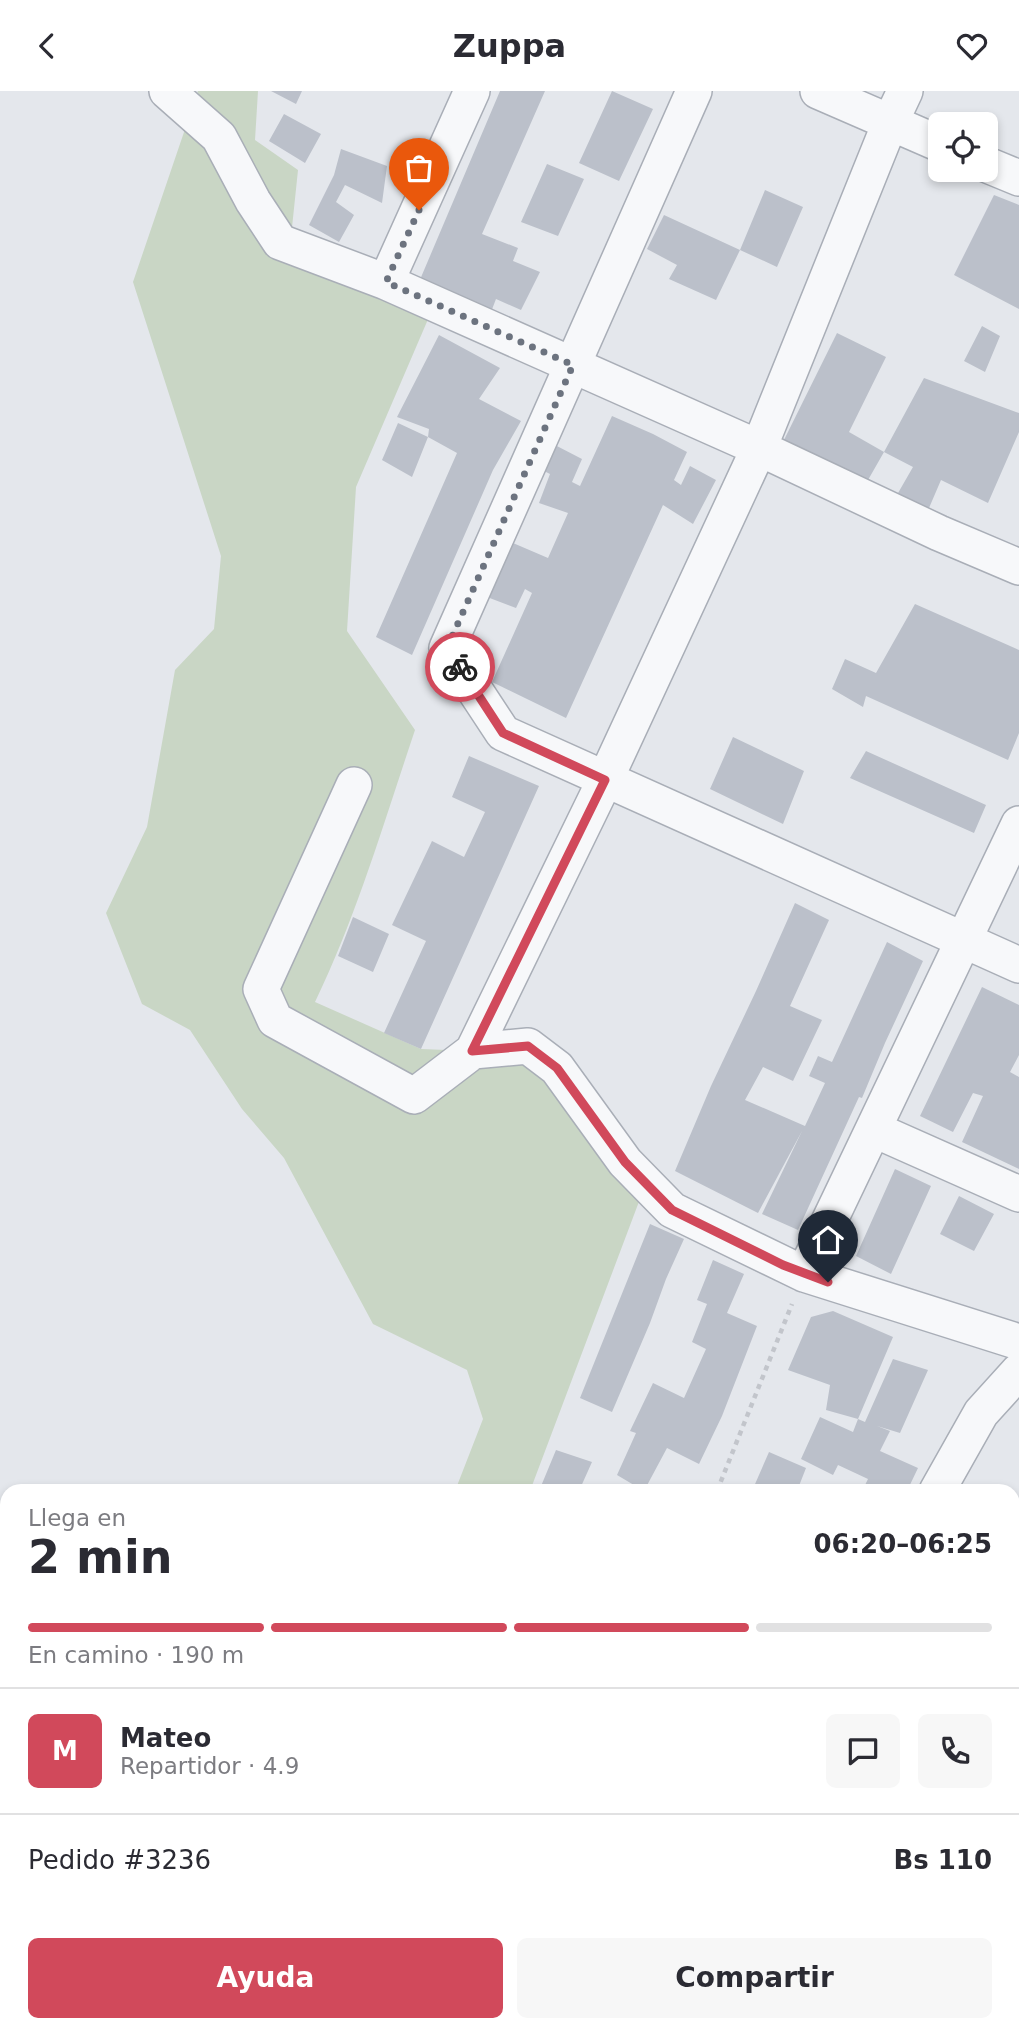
<!DOCTYPE html>
<html lang="es">
<head>
<meta charset="utf-8">
<style>
  :root { --surface:#fff; --page:#f7f7f7; --text:#2b2b33; --muted:#7c7c81; --line:#e1e1e2; --accent:#d1495b }
  body { margin:0; font-family:"DejaVu Sans",sans-serif; background:var(--page); color:var(--text); height:100vh; display:flex; flex-direction:column; font-size:26px; white-space:nowrap }
  * { box-sizing:border-box; margin:0 }
  p { font-size:23px; color:var(--muted) }
  .icon { flex:none; width:38px; height:38px; fill:none; stroke:currentColor; stroke-width:2; stroke-linecap:round; stroke-linejoin:round }
  .map { position:relative; flex:1; overflow:hidden }
  .panel { position:absolute; left:0px; top:1393px; width:1020px; height:548px; display:flex; flex-direction:column; background:var(--surface); border-radius:21px 21px 0 0; box-shadow:0 4px 10px #0003 }
  .panel>* { flex:none }
  .controls { position:absolute; left:928px; top:21px; display:grid; gap:14px }
  .controls a { display:grid; place-items:center; width:70px; height:70px; border-radius:10px; background:var(--surface); box-shadow:0 4px 10px #0003; font-size:35px }
  .pin { position:absolute; display:grid; place-items:center; width:60px; height:60px; color:#fff; margin:-72px -30px; border-radius:50% 50% 50% 0; rotate:-45deg; box-shadow:0 0 7px #0007 }
  .pin .icon { rotate:45deg }
  .courier { position:absolute; display:grid; place-items:center; width:70px; height:70px; margin:-35px; border:5px solid #d1495b; border-radius:50%; background:#fff; color:#222; box-shadow:0 2px 9px #0007 }
  .summary em { font-style:normal; font-weight:700 }
  .summary div { display:flex; flex-direction:column-reverse }
  .summary { display:flex; align-items:center; justify-content:space-between; height:119px; padding:0 28px }
  h1 { font-size:46px; font-weight:700; line-height:52px }
  .bar { display:grid; grid-template-columns:repeat(4,1fr); gap:10px 7px; align-content:center; height:84px; padding:0 28px }
  .bar i { height:9px; border-radius:5px; background:var(--line) }
  .bar .selected { background:var(--accent) }
  .bar p { grid-column:span 4 }
  .line { display:flex; align-items:center; gap:18px; padding:0 28px; border-top:2px solid var(--line) }
  .line div { flex:1 }
  .round { display:grid; place-items:center; flex:none; width:74px; height:74px; border-radius:10px; background:var(--page) }
  .primary-button { display:flex; gap:14px; margin-top:auto; padding:14px 28px }
  .primary-button a { flex:1; height:80px; border-radius:10px; background:var(--accent); color:#fff; font-size:28px; font-weight:700; line-height:80px; text-align:center }
  .primary-button a+a { background:var(--page); color:var(--text) }
  header { display:flex; justify-content:space-between; align-items:center; height:91px; padding:0 28px; background:var(--surface); font-size:32px; font-weight:700 }
  .map>svg:first-child { display:block }
</style>
</head>
<body>
<header><svg class="icon" aria-label="back" viewBox="0 0 24 24"><path d="M15 5l-7 7 7 7"/></svg>Zuppa<svg class="icon" aria-label="heart" viewBox="0 0 24 24"><path d="M12 20l-8-8c-3-5 5-10 8-4 3-6 11-1 8 4z"/></svg></header>
<div class="map">
<svg width="1019" height="1940" viewBox="0 0 1019 1940">
  <rect width="100%" height="100%" fill="#e4e7ec"/>
  <path fill="#c9d6c5" d="M198 0H258L255 49 298 79 291 146 435 212 356 396 347 540 415 639C384 731 357 824 315 911L421 958 473 960 528 955 646 1092 530 1400H455L483 1328 467 1279 373 1233 284 1067 242 1018 190 939 142 913 106 822 147 736 175 579 214 538 221 465 133 191Z
    M1013 1643H1019V1940H662L659 1934H1013Z"/>
  <path fill="#bbc0ca" d="M271 0H302L296 13Z
    M500 0H545L482 143 518 157 513 170 540 181 521 219 496 208 491 221 419 191Z
    M612 0 653 18 619 90 579 72Z
    M284 23 321 43 305 72 269 50Z
    M341 58 387 75 382 112 345 94 336 111 354 124 339 151 309 134 334 84Z
    M547 73 584 88 558 145 521 131Z
    M765 99 803 116 777 176 740 159Z
    M994 104 1019 114V218L954 184Z
    M664 124 740 159 716 209 669 188 677 174 647 158Z
    M982 235 1000 245 985 281 964 270Z
    M837 242 886 266 849 341 884 361 864 396 782 353Z
    M439 244 500 277 479 308 521 330 493 379 412 564 376 546 457 362 428 346 429 338 397 326Z
    M924 287 1019 322V341L988 412 941 389 926 424 894 409 913 376 884 361Z
    M612 325 653 343 687 361 674 389 681 394 690 375 716 389 693 433 663 414 566 627 492 591 532 502 525 498 516 517 487 506 513 452 548 467 568 422 539 412 550 383 542 379 553 353 582 368 572 391 580 395Z
    M398 332 428 346 412 386 382 369Z
    M915 513 1019 559V642L1008 669 866 605 863 616 832 598 845 568 876 582Z
    M733 646 804 680 783 733 710 698Z
    M866 660 986 714 974 742 850 687Z
    M469 665 539 695 421 958 384 942 426 850 392 834 432 750 464 766 485 721 452 706Z
    M795 812 829 829 790 915 822 929 793 990 763 976 745 1009 805 1035 825 992 809 985 818 965 832 971 887 851 923 870 885 952 862 1007 859 1006 798 1139 762 1123 802 1040 758 1122 675 1080 711 995 756 900Z
    M353 826 389 843 373 881 338 865Z
    M982 896 1019 914V964L1010 981 1019 986V1078L962 1051 983 1005 973 1002 953 1041 920 1025Z
    M895 1078 931 1095 891 1183 856 1165Z
    M959 1105 994 1123 974 1160 940 1143Z
    M650 1133 684 1148 666 1188 650 1232 612 1321 580 1307Z
    M713 1169 744 1183 727 1222 757 1235 722 1325 699 1373 667 1357 644 1400 617 1384 636 1342 630 1340 653 1292 684 1307 706 1258 692 1251 707 1213 697 1209Z
    M833 1220 893 1246 858 1328 865 1331 893 1268 928 1279 900 1342 877 1335 890 1340 880 1360 918 1377 907 1400H862L868 1388 838 1374 833 1384 801 1368 820 1326 853 1341 858 1328 826 1319 830 1294 788 1279 811 1226Z
    M556 1359 592 1371 579 1400H539Z
    M769 1361 806 1377 797 1400H752Z"/>
  <g fill="none" stroke-linecap="round" stroke-linejoin="round">
    <g stroke="#a9aeb7" stroke-width="38">
      <path id="street" d="M167 0 219 46 253 110 280 151 386 191 759 357 939 442 1019 476
        M694 0 447 557 503 642 1019 874
        M818 0 940 53
        M985 73 1019 87
        M386 191 472 0
        M354 694 261 898 275 929 414 1005 473 960 528 955 557 977 625 1071 672 1119 804 1183 1019 1251
        M473 960 605 689 759 357 890 32 905 0
        M875 1039 1019 1103
        M804 1183 1019 733
        M937 1400 981 1322 1019 1280
        M0 1619 7 1629
        M1013 1643H1019
        M261 1934 266 1940"/>
    </g>
    <path stroke="#c2c5cb" stroke-width="4.5" stroke-dasharray="5 5" stroke-linecap="butt" d="M717 1400 792 1213"/>
    <use href="#street" stroke="#f7f8fa" stroke-width="35"/>
  </g>
  <g fill="none" stroke-linecap="round" stroke-linejoin="round">
    <path stroke="#6c737f" stroke-width="7" stroke-dasharray="0 12.6" d="M419 119 386 191 573 274 447 557 460 576"/>
    <path stroke="#d1495b" stroke-width="9" d="M460 576 503 642 605 689 472 960 528 955 557 977 625 1071 672 1119 783 1174 828 1191"/>
  </g>
</svg>
<div class="controls">
<a><svg class="icon" aria-label="locate" viewBox="0 0 24 24"><circle cx="12" cy="12" r="6"/><path d="M12 2v4M12 18v4M2 12h4M18 12h4"/></svg></a>
</div>
<div class="pin" style="left:419px;top:119px;background:#ea580c"><svg class="icon" aria-label="bag" viewBox="0 0 24 24"><path d="M5 8h14l-1 12H6zM9 8a3 3 0 0 1 6 0"/></svg></div>
<div class="pin" style="left:828px;top:1191px;background:#1f2937"><svg class="icon" aria-label="home" viewBox="0 0 24 24"><path d="M3 11l9-7 9 7M6 9v11h12V9"/></svg></div>
<div class="courier" style="left:460px;top:576px"><svg class="icon" aria-label="bike" viewBox="0 0 24 24"><circle cx="6" cy="16" r="4"/><circle cx="18" cy="16" r="4"/><path d="M6 16l4-8h5l3 8M10 8l3 8H6M13 5h3"/></svg></div>
<section class="panel">
<div class="summary"><div><h1>2 min</h1><p>Llega en</p></div><em>06:20–06:25</em></div>
<div class="bar"><i class="selected"></i><i class="selected"></i><i class="selected"></i><i></i><p>En camino · 190 m</p></div>
<div class="line" style="height:126px"><b class="round" style="background:var(--accent);color:#fff">M</b><div><b>Mateo</b><p>Repartidor · 4.9</p></div><a class="round"><svg class="icon" aria-label="chat" viewBox="0 0 24 24"><path d="M4 5h16v11H9l-5 4z"/></svg></a><a class="round"><svg class="icon" aria-label="phone" viewBox="0 0 24 24"><path d="M5 4h4l2 5-3 2q2 4 5 5l2-3 5 2v4C11 20 4 13 5 4z"/></svg></a></div>
<div class="line" style="height:91px"><div>Pedido #3236</div><b>Bs 110</b></div>
<div class="primary-button"><a>Ayuda</a><a>Compartir</a></div>
</section>
</div>
</body>
</html>
